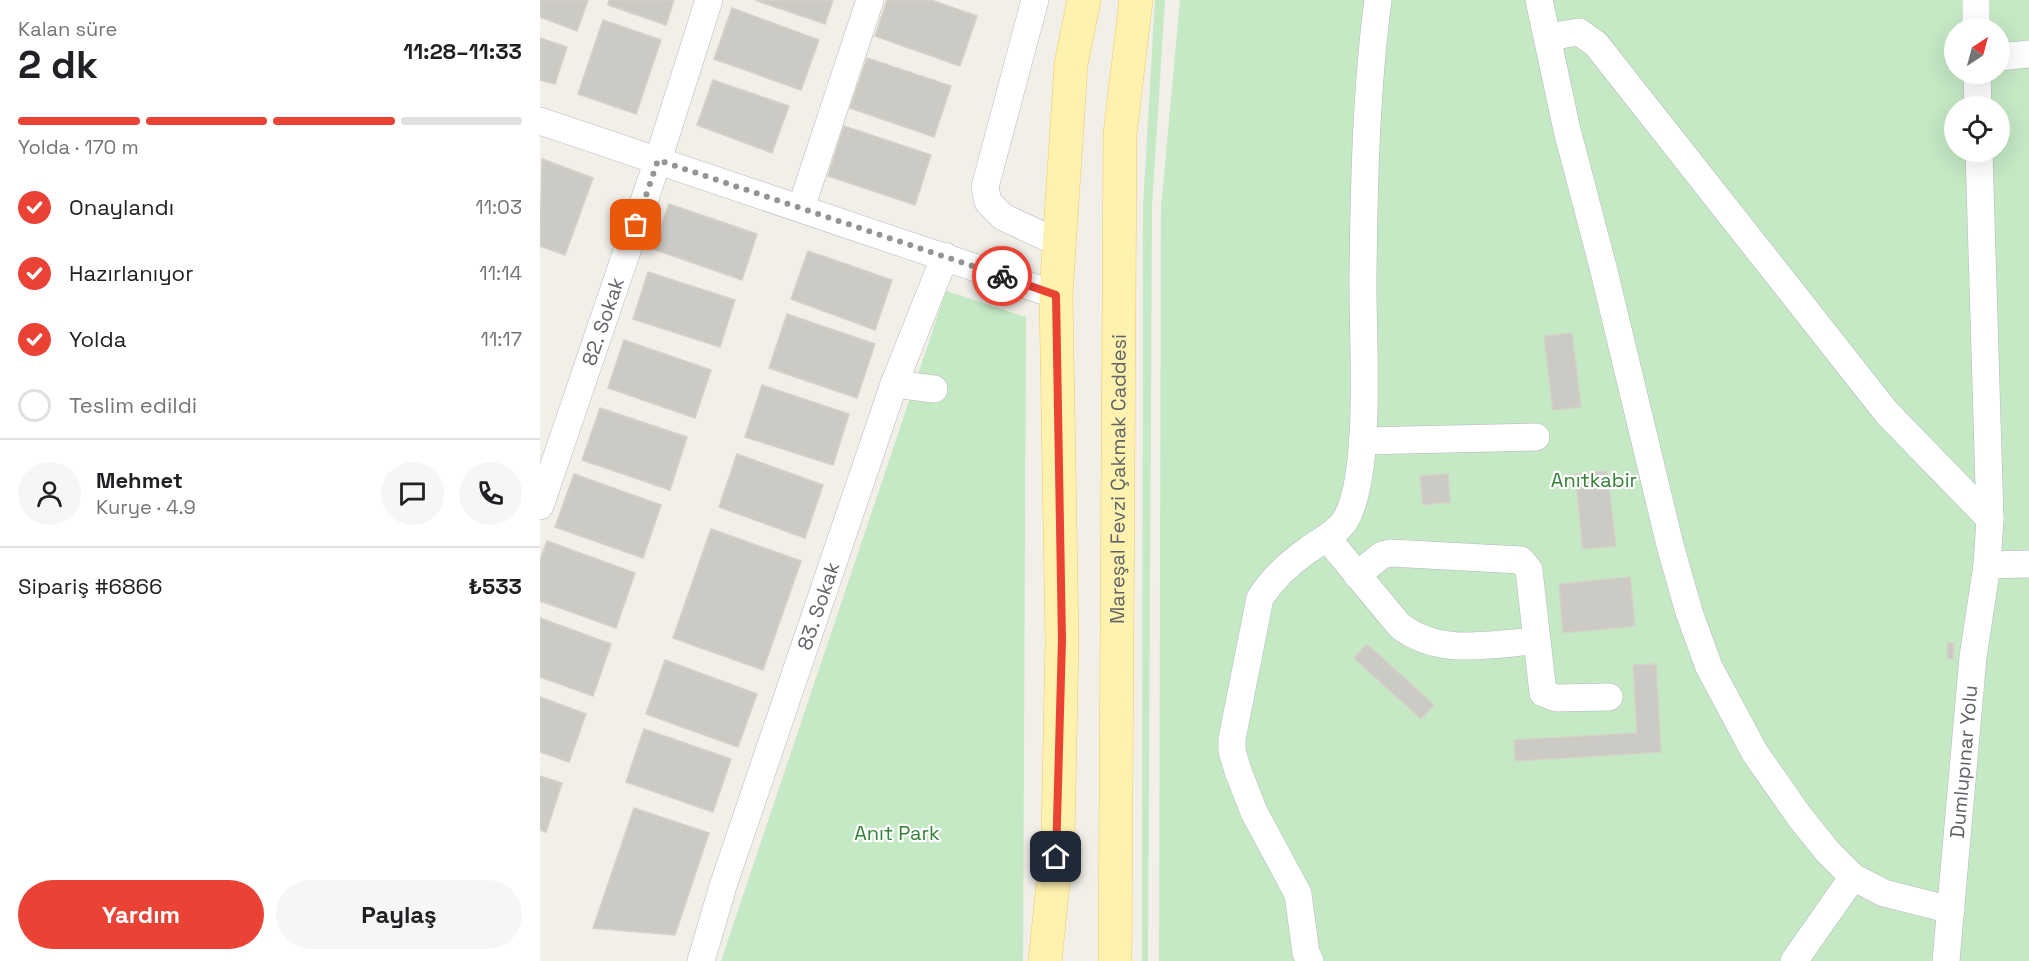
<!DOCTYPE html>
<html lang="tr">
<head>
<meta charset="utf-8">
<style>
  :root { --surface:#fff; --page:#f6f6f6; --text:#202124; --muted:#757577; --line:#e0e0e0; --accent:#ea4335 }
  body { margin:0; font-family:"Space Grotesk",sans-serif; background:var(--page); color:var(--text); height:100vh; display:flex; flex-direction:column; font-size:22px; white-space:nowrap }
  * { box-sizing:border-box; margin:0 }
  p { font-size:20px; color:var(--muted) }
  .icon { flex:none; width:33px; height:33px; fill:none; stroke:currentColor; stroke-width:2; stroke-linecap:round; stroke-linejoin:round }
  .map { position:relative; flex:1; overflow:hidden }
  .details { display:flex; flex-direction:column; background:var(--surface); width:540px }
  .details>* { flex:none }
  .needle { width:39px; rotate:36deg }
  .buttons { position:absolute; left:1404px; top:18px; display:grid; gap:12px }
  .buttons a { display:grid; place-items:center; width:66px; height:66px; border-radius:50%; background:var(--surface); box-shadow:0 6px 24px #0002; font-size:30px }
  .pin { position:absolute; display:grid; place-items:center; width:51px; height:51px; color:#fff; margin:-26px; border-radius:12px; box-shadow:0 3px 9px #0006 }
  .courier { position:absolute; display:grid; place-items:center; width:60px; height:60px; margin:-30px; border:4px solid #ea4335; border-radius:50%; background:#fff; color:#222; box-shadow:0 2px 8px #0007 }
  .overview em { font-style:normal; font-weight:800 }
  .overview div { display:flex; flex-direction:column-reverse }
  .overview { display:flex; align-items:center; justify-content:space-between; height:102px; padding:0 18px }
  h1 { font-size:39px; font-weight:800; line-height:45px }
  .bar { display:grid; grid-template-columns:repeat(4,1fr); gap:9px 6px; align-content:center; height:72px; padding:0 18px }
  .bar i { height:8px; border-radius:4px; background:var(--line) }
  .bar .current { background:var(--accent) }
  .bar p { grid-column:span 4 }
  .line { display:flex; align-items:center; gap:15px; padding:0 18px; border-top:2px solid var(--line) }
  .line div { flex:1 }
  .round { display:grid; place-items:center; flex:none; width:63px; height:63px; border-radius:32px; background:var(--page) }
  ol { padding:0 18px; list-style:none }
  li { display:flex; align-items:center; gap:18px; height:66px }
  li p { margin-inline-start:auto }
  li .icon { padding:6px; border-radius:50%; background:var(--accent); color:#fff; stroke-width:4 }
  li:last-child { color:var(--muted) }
  li i { width:33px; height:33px; border:3px solid var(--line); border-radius:50% }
  .primary-button { display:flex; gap:12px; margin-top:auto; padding:12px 18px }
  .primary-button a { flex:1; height:69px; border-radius:36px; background:var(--accent); color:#fff; font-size:24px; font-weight:800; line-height:69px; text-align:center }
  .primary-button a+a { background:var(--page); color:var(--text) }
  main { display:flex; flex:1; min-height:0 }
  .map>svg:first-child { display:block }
</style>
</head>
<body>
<main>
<section class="details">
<div class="overview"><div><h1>2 dk</h1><p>Kalan süre</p></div><em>11:28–11:33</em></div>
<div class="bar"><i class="current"></i><i class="current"></i><i class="current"></i><i></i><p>Yolda · 170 m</p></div>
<ol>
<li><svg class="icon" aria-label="check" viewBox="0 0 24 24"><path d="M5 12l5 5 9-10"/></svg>Onaylandı<p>11:03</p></li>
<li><svg class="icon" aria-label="check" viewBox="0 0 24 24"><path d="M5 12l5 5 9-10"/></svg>Hazırlanıyor<p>11:14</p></li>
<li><svg class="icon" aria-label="check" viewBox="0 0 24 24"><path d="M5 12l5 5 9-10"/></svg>Yolda<p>11:17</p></li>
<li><i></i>Teslim edildi</li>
</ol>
<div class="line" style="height:108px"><a class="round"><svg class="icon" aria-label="person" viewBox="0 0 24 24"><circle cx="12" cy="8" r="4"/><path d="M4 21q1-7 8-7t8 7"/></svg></a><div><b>Mehmet</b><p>Kurye · 4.9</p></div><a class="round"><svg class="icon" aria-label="chat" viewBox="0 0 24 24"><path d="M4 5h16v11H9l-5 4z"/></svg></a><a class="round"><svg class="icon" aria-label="phone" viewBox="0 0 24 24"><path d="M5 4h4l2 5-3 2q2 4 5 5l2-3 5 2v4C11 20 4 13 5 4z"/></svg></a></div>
<div class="line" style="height:78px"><div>Sipariş #6866</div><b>₺533</b></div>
<div class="primary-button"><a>Yardım</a><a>Paylaş</a></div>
</section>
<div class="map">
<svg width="1489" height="961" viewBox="0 0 1489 961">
  <rect width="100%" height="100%" fill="#f1efe8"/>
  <path fill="#c5e8c5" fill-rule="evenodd" d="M615 0H625L612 206 608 961H602L603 207Z
    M640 0H1489V961H619L621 208ZM1414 28H1460V74H1414ZM1414 106H1460V152H1414Z
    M406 291 486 317 483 961H181Z"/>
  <path fill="#cccac5" stroke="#d6d1c6" stroke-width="1.5" d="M0 0H48L37 31 0 17Z
    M69 0H134L126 25 68 5Z
    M215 0H293L285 24Z
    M347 0H391L437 16 420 66 335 36Z
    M192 8 279 40 261 90 174 59Z
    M63 20 121 40 96 114 38 94Z
    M0 38 27 47 15 84 0 80Z
    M327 58 411 86 394 137 310 108Z
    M173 80 249 106 232 153 157 125Z
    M304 126 391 155 375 205 288 176Z
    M2 159 53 178 25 255 0 246Z
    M129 204 217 234 202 280 113 249Z
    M268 251 352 280 335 330 251 299Z
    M108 272 195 300 180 347 93 319Z
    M247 314 335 344 317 398 229 368Z
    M1032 333 1041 407 1013 410 1004 336Z
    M84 340 171 370 155 418 68 388Z
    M222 385 309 414 293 465 205 437Z
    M60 408 147 437 130 490 42 460Z
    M197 454 283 485 265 538 179 507Z
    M1067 471 1076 546 1043 549 1035 474Z
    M34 474 121 505 103 558 15 527Z
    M908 474 910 502 883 505 880 476Z
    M171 529 261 561 223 670 133 638Z
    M7 541 95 573 76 628 0 601V560Z
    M1090 577 1095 626 1023 633 1019 584Z
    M0 618 71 644 53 696 0 677Z
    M1408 643H1414L1413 659 1407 658Z
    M827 644 894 705 881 719 814 658Z
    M125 660 217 694 198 747 106 714Z
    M1116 664 1121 752 975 761 974 740 1097 733 1093 665Z
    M0 697 46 714 29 762 0 752Z
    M104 729 191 759 173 812 86 782Z
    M0 776 22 783 6 832 0 830Z
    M94 808 169 833 135 935 53 928Z"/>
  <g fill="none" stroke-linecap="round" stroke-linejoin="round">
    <g stroke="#b5b8bc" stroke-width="28">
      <g id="minor">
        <path d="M495 0 445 187 448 202 463 217 519 243"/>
        <path d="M999 0 1027 130 1063 267 1130 545 1149 612 1169 667 1215 753 1259 816 1288 852 1313 877 1344 893 1411 910"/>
        <path d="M1436 0V28"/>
        <path d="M1008 37 1039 32 1056 44 1347 413 1450 519"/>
        <path d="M1460 57 1489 54"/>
        <path d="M1437 74 1438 106"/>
        <path d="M0 121 516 295"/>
        <path d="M261 208 330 0"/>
        <path d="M354 384 394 389"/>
        <path d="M822 441 996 437"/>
        <path id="s1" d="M0 506 118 160 169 0"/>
        <path d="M787 538 859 625C898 657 949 644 996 641"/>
        <path d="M1447 565 1489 564"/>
        <path d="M817 575 842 555 850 553 981 560 989 570 1003 693 1016 698 1069 697"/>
        <path id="s2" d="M161 961 183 886 354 384 405 256"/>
        <path d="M770 961 766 953 758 894 714 812 698 771 692 751V739L720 598C733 578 748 564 768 550 780 541 798 533 806 519 833 470 822 336 823 276 824 184 826 91 838 0"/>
        <path d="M1254 961 1313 877"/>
        <path id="s3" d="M1406 961 1433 657 1447 565 1450 519 1439 152"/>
      </g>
    </g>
    <g stroke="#f2c960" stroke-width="34">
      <g id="major">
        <path d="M505 961 518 836 522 640 516 295 531 64 544 0"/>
        <path id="s4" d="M575 961 580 134 596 0"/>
      </g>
    </g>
    <use href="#minor" stroke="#fff" stroke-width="27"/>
    <use href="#major" stroke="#fff2af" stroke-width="33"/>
  </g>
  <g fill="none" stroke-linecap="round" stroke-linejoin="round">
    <path stroke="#929495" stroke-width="6" stroke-dasharray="0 10.8" d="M96 225 118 160 462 276"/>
    <path stroke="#ea4335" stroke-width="8" d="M462 276 516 295 522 640 516 857"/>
  </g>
  <g text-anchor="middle" stroke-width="4.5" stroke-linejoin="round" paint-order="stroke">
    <g font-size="20" fill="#5f6368" stroke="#fff">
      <text dy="7" stroke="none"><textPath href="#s1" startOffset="195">82. Sokak</textPath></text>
      <text dy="7" stroke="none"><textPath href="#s4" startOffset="482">Mareşal Fevzi Çakmak Caddesi</textPath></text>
      <text dy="7" stroke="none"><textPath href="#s2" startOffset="374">83. Sokak</textPath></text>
      <text dy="7" stroke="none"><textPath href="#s3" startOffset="200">Dumlupınar Yolu</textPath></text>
    </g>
    <g font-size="20" fill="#348238" stroke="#fff">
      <text x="1054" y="487">Anıtkabir</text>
      <text x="357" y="840">Anıt Park</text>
    </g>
  </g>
</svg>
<div class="buttons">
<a><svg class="needle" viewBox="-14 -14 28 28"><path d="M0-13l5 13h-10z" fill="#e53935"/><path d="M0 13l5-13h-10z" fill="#757577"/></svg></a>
<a><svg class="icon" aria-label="locate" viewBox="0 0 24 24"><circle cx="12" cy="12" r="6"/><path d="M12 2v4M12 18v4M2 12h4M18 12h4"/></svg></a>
</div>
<div class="pin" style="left:96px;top:225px;background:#ea580c"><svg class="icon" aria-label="bag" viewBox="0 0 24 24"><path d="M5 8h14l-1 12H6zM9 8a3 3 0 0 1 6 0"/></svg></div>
<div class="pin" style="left:516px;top:857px;background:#1f2937"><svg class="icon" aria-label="home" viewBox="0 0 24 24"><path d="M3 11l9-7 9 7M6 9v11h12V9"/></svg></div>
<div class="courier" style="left:462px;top:276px"><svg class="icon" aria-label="bike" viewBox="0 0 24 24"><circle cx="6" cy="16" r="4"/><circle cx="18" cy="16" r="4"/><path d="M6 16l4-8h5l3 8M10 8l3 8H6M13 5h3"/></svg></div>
</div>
</main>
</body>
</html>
